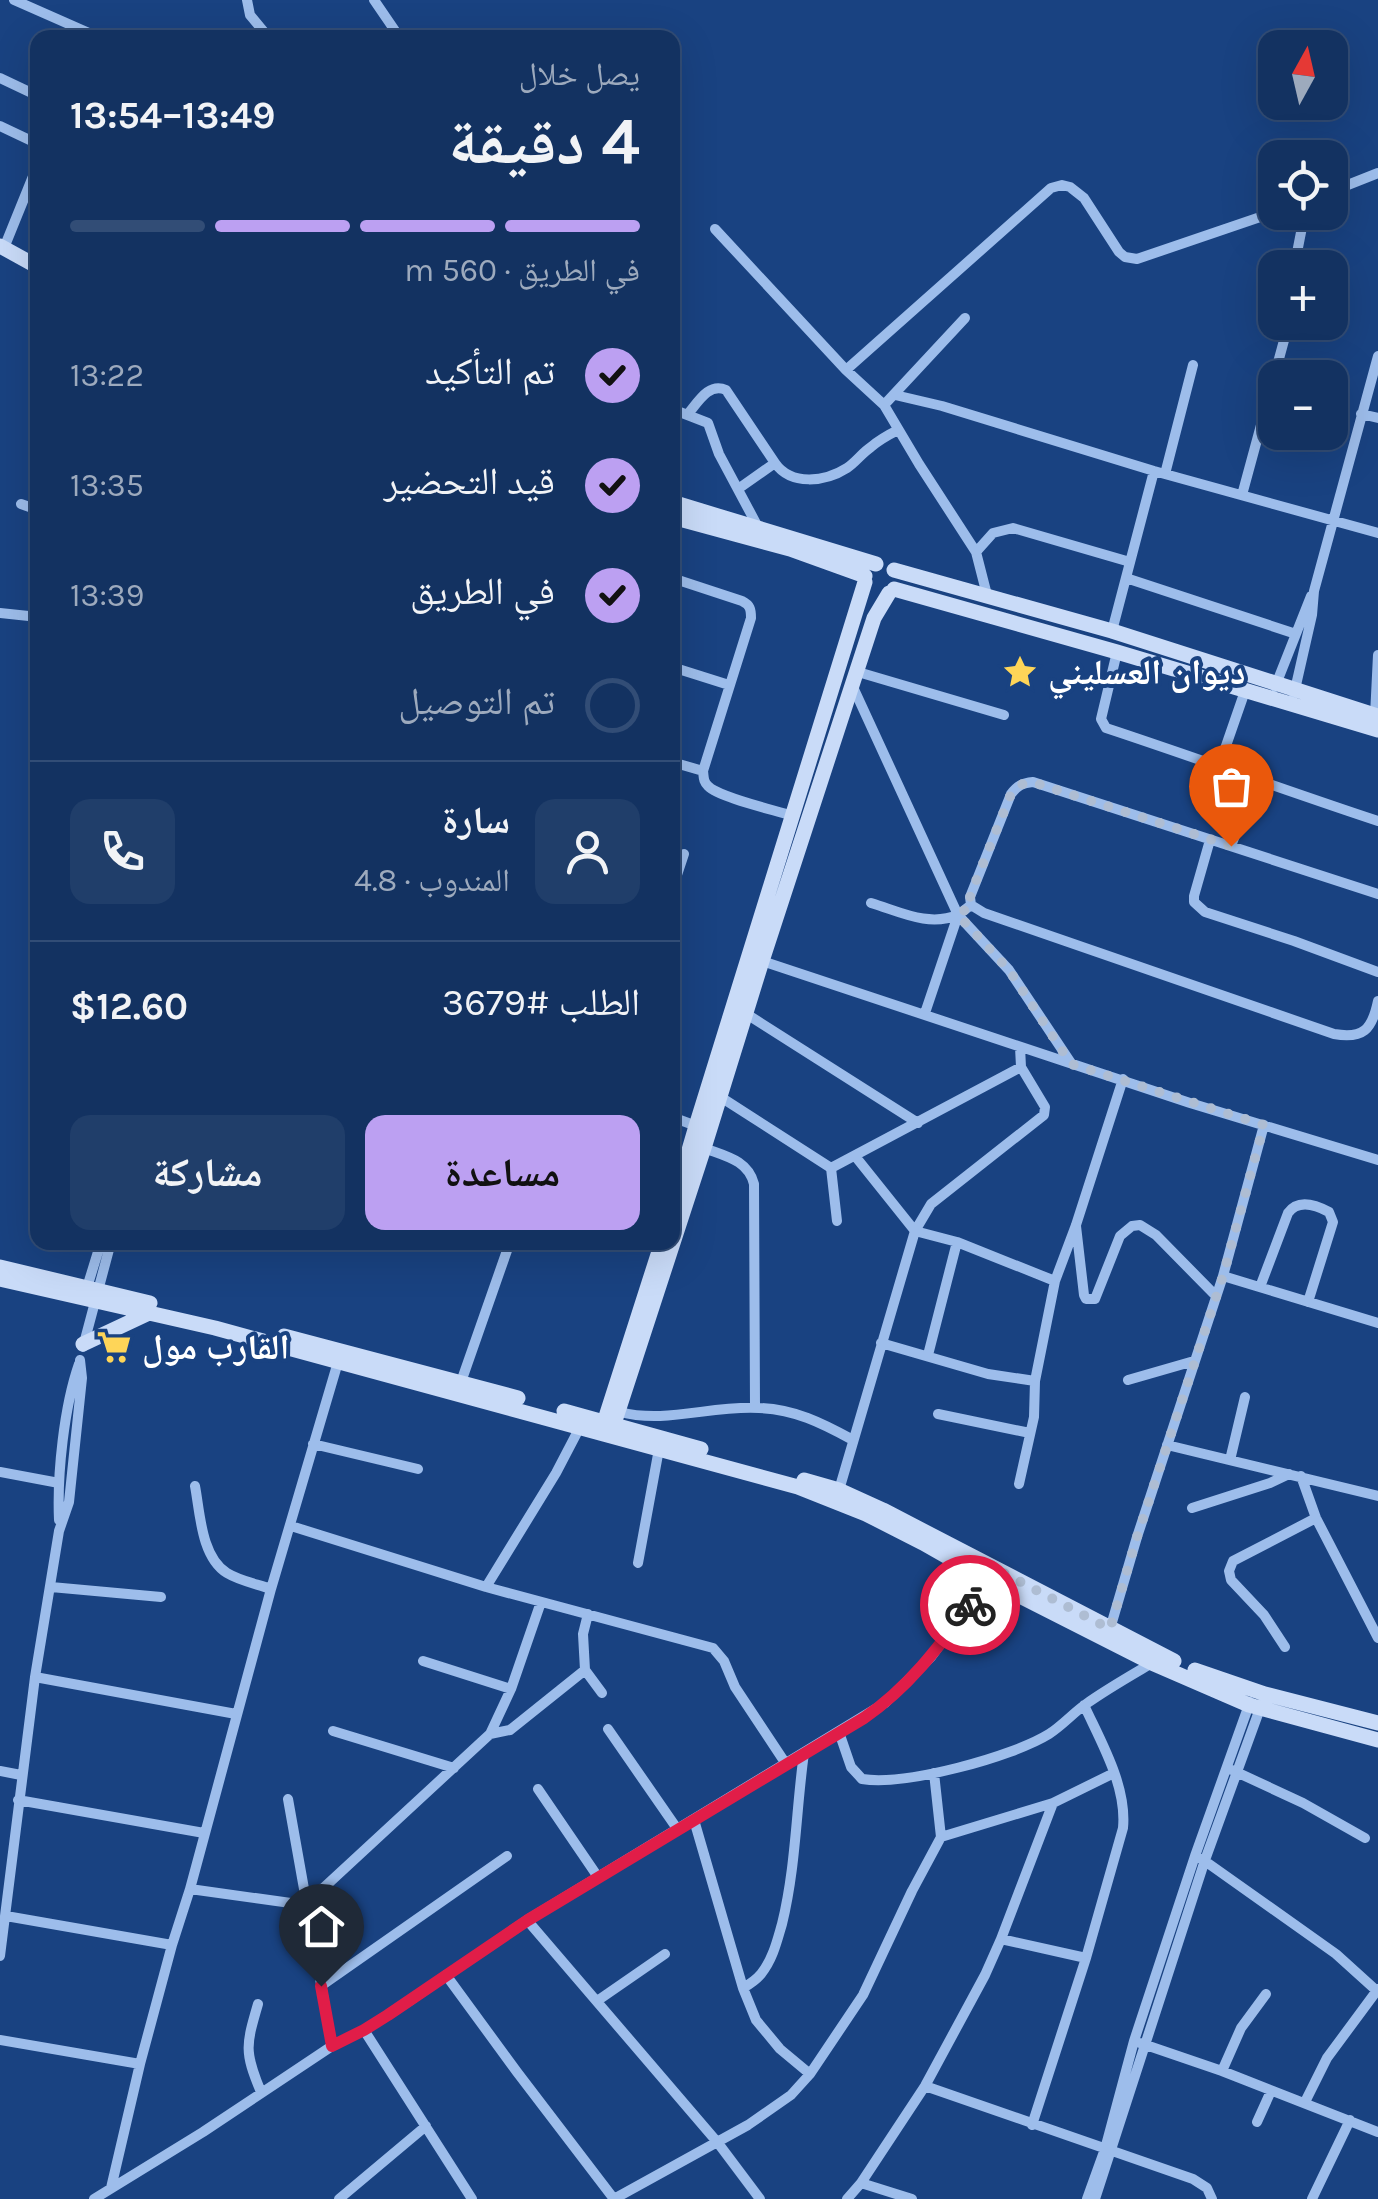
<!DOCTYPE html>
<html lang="ar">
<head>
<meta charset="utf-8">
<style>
  :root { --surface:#133261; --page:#203e6a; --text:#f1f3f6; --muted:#9daabd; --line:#324d76; --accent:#bca0f2 }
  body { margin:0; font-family:Karla,"Noto Naskh Arabic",sans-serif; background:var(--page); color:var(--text); direction:rtl; height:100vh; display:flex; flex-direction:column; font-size:38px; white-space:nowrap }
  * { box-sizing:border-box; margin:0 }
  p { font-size:32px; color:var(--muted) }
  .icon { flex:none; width:55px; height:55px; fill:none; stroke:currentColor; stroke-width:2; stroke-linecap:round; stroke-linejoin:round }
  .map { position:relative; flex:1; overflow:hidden; direction:ltr }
  .sheet { position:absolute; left:30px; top:30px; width:650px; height:1220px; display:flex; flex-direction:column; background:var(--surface); border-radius:20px; box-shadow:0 10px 40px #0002,0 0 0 2px var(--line); direction:rtl }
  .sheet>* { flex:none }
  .needle { width:65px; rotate:8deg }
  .tools { position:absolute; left:1258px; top:30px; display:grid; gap:20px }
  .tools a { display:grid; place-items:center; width:90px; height:90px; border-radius:20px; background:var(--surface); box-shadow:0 10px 40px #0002,0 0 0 2px var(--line); font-size:50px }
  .pin { position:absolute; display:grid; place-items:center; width:85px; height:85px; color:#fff; margin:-102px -42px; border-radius:50% 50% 50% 0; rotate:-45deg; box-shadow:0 0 10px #0007 }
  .pin .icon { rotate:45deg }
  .courier { position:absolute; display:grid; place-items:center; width:100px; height:100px; margin:-50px; border:8px solid #e11d48; border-radius:50%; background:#fff; color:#222; box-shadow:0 2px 12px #0007 }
  .headline em { font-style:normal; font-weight:700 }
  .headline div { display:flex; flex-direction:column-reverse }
  .headline { display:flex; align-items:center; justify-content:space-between; height:170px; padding:0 40px }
  h1 { font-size:65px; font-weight:700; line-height:75px }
  .bar { display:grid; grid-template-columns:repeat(4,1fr); gap:15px 10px; align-content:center; height:120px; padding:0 40px }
  .bar i { height:12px; border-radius:8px; background:var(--line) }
  .bar .on { background:var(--accent) }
  .bar p { grid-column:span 4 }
  .line { display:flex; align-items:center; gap:25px; padding:0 40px; border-top:2px solid var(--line) }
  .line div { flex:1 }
  .round { display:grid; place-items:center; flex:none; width:105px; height:105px; border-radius:20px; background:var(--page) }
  ol { padding:0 40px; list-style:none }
  li { display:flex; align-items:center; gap:30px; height:110px }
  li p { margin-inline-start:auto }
  li .icon { padding:10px; border-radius:50%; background:var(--accent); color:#111; stroke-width:4 }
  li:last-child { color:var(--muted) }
  li i { width:55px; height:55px; border:5px solid var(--line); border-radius:50% }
  .action { display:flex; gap:20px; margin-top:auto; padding:20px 40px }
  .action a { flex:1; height:115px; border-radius:20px; background:var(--accent); color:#111; font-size:40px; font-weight:700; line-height:115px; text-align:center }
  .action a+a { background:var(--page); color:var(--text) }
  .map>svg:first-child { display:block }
</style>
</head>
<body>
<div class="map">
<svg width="1378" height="2199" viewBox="0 0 1378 2199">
  <rect width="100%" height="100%" fill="#194281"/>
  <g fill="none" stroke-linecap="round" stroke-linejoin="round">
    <path stroke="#9dbdeb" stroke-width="10" d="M14 0 89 33 88 38
      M247 0 250 15 269 38
      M374 0 400 38
      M0 78 38 96
      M0 126 38 144
      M1330 192 1378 173
      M715 229 846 370 884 405 965 318
      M4 248 38 164
      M1294 268 1305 212
      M846 370 1051 188 1062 185 1070 187 1084 198 1119 252 1125 257 1137 259 1275 212
      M895 395 942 406 1154 471 1378 533
      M884 405 919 464 976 552 987 595
      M672 409 708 423 719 454 758 527
      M688 414C698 402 709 382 726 390L775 463 738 489
      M1361 414 1378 418
      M775 463C791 486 825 482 847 468 856 462 862 453 871 447 879 440 888 435 898 430
      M1165 474 1193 365
      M1242 495 1289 322
      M21 504 38 510
      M976 552 993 533 1013 528 1130 562
      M672 578 742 601C750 605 751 609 751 618L703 771C704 778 703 781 708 786 720 798 775 810 793 816
      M1126 578 1296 634
      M0 613 38 617
      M1112 631 1154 471
      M1117 652 1101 719 1106 728C1197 758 1287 791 1378 821
      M672 667 729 685
      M858 672 1004 715
      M853 687 958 915 1009 970 1071 1063
      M1275 687 1311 596
      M1294 694 1312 615 1314 591 1378 356
      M1375 716 1378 655
      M672 762 703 771
      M1219 766 1245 691
      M1210 840 1194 896V902L1205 912 1294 941 1378 972
      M1231 846 1256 781
      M672 890 684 854
      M871 903C901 912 928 927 958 915
      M971 905 984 913 1334 1034C1363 1039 1372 1030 1378 1001
      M762 961 1190 1103 1378 1160
      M745 1013 918 1123
      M925 1013 958 915 971 905 970 897 1011 794C1017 786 1022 783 1033 782L1378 894
      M719 1096 831 1168 837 1221
      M672 1117 699 1127
      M704 1148C725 1156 748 1160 754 1184L755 1407
      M855 1156 915 1231 957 1242 1055 1281
      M831 1168 1021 1067
      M1076 1226 1084 1295 1086 1299H1095L1120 1236 1132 1226 1140 1225 1156 1235 1216 1296
      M1223 1276 1378 1323
      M1260 1287 1288 1213C1298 1199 1316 1205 1329 1212L1333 1222 1308 1302
      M85 1294 101 1242
      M881 1343 988 1374 1035 1381 1034 1417 1019 1484
      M83 1347 111 1242
      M928 1355 957 1242
      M1128 1380 1194 1361
      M1035 1381 1055 1281 1076 1225 1123 1079
      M461 1382 510 1242
      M620 1412C666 1424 712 1405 759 1408 794 1409 822 1423 853 1440
      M938 1414 1030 1433
      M313 1444 418 1469
      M1167 1445 1378 1496
      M1230 1460 1245 1397
      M0 1472 59 1483
      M1301 1476 1316 1518 1378 1638
      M195 1486C200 1512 201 1557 227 1573 240 1581 257 1584 271 1589
      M839 1490 915 1231 931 1204 1044 1115 1045 1107 1021 1067 1020 1047
      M1192 1508 1270 1483 1289 1474
      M59 1520C57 1474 64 1407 79 1364
      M291 1526 486 1587 713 1648 724 1661 735 1687 786 1764
      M638 1563 659 1449
      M51 1587 161 1597
      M486 1587 556 1473 580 1427
      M588 1614 583 1634 585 1670 602 1693
      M1110 1629 1137 1537 1223 1276 1264 1125
      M1285 1647 1264 1615 1231 1580 1229 1571 1233 1561 1316 1518
      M423 1661 511 1689
      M35 1677 236 1714
      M608 1729 678 1830
      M333 1731 454 1768
      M839 1732 851 1767 862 1779C905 1786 1012 1757 1049 1734 1063 1725 1073 1713 1086 1704 1107 1689 1130 1676 1152 1663
      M490 1734 510 1730 585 1670
      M1232 1770 1303 1803 1365 1838
      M0 1771 21 1775
      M538 1789 598 1877
      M288 1799 332 2046
      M18 1800 204 1833
      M694 1820 743 1988 756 2020 780 2049 810 2074
      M941 1837 1053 1803 1114 1773
      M1202 1859 1336 1954 1377 1991
      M190 1889 305 1905 490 1734 511 1689 541 1602
      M6 1916 172 1945
      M527 1920 718 2143 760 2199
      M1001 1939 1086 1958
      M0 1956 35 1677 59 1531 69 1502 82 1378 80 1360
      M446 1975 517 2072 614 2199
      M321 1986 507 1856
      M743 1988C750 1984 756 1980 761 1974 773 1959 777 1941 782 1924 796 1867 796 1810 804 1753
      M597 2001 665 1954
      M258 2004C246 2045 244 2052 261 2092
      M364 2030 472 2199
      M0 2040 140 2064
      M1140 2043 1222 2071 1378 2132
      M1222 2071 1241 2028 1266 1994
      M925 2086 1193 2179 1207 2188 1212 2199
      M1305 2102 1327 2058 1378 1989
      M1257 2122 1271 2091
      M1032 2125 1086 1958 1123 1828C1127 1786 1101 1742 1084 1705
      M861 2183 912 2199
      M111 2188 140 2064 172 1945 190 1889 271 1589 338 1362
      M94 2199 203 2132 332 2046 364 2030 411 2000 527 1920 885 1703 931 1657 990 1577
      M339 2199 426 2126
      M614 2199 748 2125 791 2095 810 2074 863 1995 912 1891 941 1837 934 1773
      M847 2199 861 2183 925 2086 985 1975 1001 1939 1053 1803
      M1087 2199 1105 2149 1134 2041 1195 1856 1250 1702
      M1095 2199 1205 1860 1262 1703
      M1312 2199 1350 2120"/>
    <path stroke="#c9dbf8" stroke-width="15" d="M0 246 38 267
      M672 502 876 564
      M672 517 790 549 865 576
      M894 570 1112 631 1378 716
      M894 589 1117 652 1378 730
      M672 1208 696 1126 865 582
      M0 1267 150 1303
      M0 1279 215 1328 798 1487 866 1514 923 1543 988 1580 1152 1663 1249 1705 1378 1740
      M284 1336 518 1398
      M83 1344 149 1313
      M564 1411 701 1449
      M602 1429 662 1242
      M611 1433 704 1148 762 961 874 618 889 593
      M804 1480 839 1490 883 1510 1174 1661
      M1195 1670 1265 1694 1378 1723"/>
  </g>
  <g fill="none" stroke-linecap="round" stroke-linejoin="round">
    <path stroke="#aebdd3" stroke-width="10" stroke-dasharray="0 18" d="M970 1605 996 1569 1110 1629 1137 1537 1223 1276 1264 1125 1071 1064 1009 970 958 915 972 905 970 896 1011 794C1017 786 1022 783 1032 782L1231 846"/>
    <path stroke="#e11d48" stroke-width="12" d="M321 1986 332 2046 364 2030 388 2015 528 1920 864 1718C908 1688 938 1648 970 1605"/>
  </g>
  <defs>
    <g id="sight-bare" transform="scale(2.7)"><path d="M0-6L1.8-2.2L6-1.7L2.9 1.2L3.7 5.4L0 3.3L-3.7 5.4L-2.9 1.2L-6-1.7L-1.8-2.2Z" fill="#fed558" stroke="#194281" stroke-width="2.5" paint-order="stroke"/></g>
    <g id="supermarket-bare" transform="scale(2.7)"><path d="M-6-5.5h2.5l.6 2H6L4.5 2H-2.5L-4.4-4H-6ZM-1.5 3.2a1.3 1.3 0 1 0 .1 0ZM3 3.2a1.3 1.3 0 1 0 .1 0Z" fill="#fed558" stroke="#194281" stroke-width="2.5" paint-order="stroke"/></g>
  </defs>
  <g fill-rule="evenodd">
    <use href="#sight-bare" x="1020" y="672"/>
    <use href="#supermarket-bare" x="114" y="1347"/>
  </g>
  <g text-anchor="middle" stroke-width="8" stroke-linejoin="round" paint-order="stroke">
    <g font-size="35" font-weight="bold" fill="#fff" stroke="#194281" text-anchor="start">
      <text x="1048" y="684">ديوان العسليني</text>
      <text x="142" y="1359">القارب مول</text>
    </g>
  </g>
</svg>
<div class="tools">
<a><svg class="needle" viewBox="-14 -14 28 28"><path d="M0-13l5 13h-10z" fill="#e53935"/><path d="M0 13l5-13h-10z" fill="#9daabd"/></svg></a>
<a><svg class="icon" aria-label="locate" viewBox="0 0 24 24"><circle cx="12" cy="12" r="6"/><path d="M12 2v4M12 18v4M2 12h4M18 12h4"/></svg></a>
<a>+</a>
<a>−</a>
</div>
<div class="pin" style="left:1231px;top:846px;background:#ea580c"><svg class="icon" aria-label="bag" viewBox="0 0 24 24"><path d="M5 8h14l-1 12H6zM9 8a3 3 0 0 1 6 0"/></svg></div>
<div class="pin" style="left:321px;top:1986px;background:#1f2937"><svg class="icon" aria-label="home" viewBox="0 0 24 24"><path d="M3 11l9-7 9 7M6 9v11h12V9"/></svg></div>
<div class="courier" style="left:970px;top:1605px"><svg class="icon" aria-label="bike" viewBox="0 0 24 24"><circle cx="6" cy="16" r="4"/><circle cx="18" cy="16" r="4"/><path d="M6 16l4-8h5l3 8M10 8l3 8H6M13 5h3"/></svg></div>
<section class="sheet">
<div class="headline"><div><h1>4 دقيقة</h1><p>يصل خلال</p></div><em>13:49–13:54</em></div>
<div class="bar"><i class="on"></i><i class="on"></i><i class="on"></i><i></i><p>في الطريق · 560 m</p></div>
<ol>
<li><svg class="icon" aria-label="check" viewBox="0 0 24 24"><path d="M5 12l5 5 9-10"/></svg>تم التأكيد<p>13:22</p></li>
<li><svg class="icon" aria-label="check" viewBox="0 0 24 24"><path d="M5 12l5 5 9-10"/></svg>قيد التحضير<p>13:35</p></li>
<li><svg class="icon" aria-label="check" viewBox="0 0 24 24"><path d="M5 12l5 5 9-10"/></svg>في الطريق<p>13:39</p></li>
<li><i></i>تم التوصيل</li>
</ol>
<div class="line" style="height:180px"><a class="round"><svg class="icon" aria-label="person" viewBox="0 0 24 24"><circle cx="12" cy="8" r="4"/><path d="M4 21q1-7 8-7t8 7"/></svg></a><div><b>سارة</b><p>المندوب · 4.8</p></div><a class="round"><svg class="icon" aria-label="phone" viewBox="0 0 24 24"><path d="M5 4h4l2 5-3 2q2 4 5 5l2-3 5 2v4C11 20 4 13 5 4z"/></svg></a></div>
<div class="line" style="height:130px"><div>الطلب #3679</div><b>$12.60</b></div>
<div class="action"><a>مساعدة</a><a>مشاركة</a></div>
</section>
</div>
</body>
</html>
